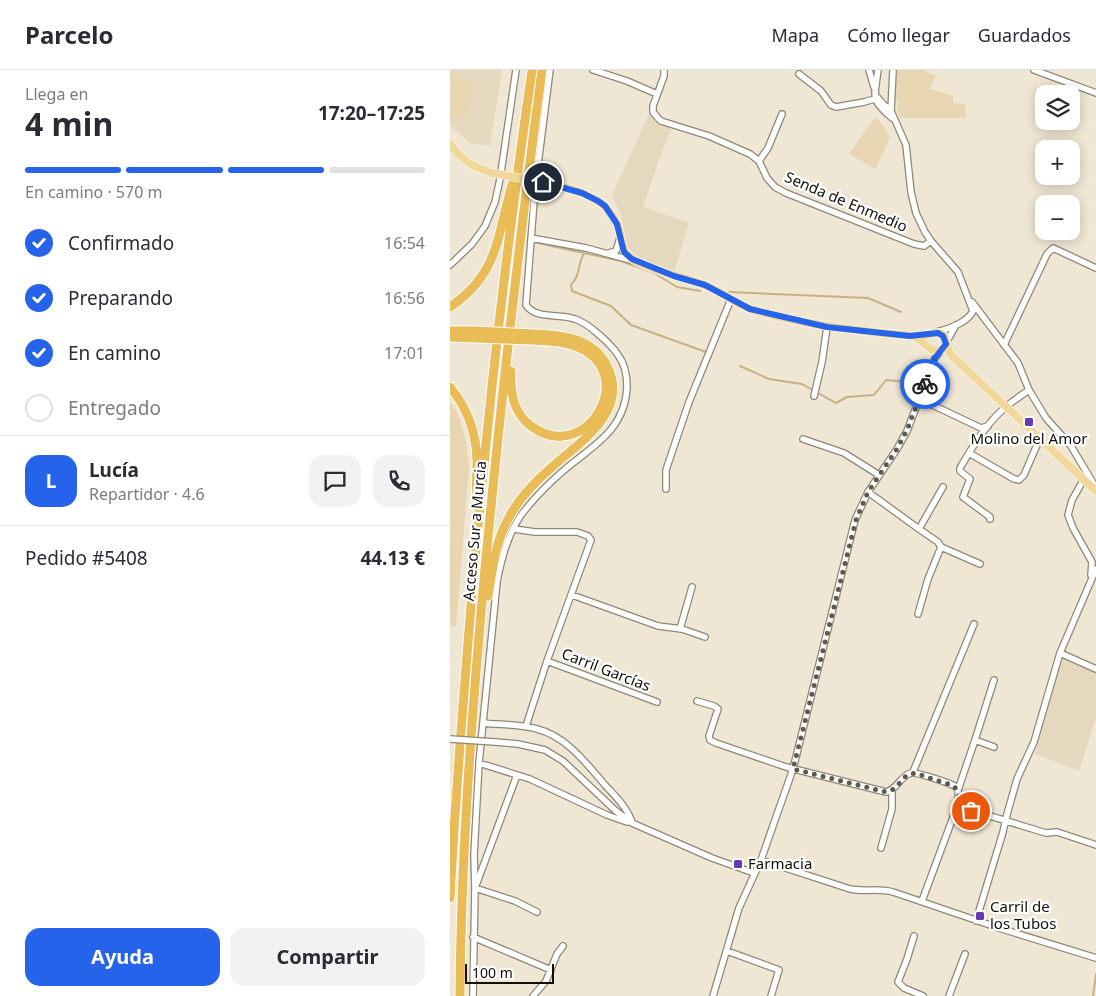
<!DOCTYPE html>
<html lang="es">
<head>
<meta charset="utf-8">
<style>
  :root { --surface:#fff; --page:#f2f2f3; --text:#2b2b33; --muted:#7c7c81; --line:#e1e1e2; --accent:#2563eb }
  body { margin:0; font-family:"Noto Sans",sans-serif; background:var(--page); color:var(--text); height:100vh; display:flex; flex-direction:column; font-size:19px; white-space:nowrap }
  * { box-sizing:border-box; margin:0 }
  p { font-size:16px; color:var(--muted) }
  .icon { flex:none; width:28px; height:28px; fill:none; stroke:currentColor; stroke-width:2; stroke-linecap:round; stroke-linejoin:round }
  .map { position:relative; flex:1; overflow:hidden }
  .side { display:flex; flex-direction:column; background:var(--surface); width:450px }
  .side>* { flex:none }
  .fabs { position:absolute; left:585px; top:15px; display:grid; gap:10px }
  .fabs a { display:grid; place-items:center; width:45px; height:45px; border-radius:10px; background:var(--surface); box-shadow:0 2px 12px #0003; font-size:25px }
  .scale { position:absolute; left:15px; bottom:12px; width:89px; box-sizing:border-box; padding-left:5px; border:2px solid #120f09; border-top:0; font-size:14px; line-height:18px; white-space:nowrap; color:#120f09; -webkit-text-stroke:4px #fff; paint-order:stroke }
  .pin { position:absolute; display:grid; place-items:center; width:42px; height:42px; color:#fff; margin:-21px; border:2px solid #fff; border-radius:50%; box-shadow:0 1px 5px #0007 }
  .courier { position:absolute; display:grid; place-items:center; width:50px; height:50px; margin:-25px; border:4px solid #2563eb; border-radius:50%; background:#fff; color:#222; box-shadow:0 1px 6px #0007 }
  .overview em { font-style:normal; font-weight:700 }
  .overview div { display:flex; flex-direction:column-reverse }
  .overview { display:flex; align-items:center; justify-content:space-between; height:85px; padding:0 25px }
  h1 { font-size:32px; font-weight:700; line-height:38px }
  .bar { display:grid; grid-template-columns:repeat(4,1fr); gap:8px 5px; align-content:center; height:60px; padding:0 25px }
  .bar i { height:6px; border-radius:4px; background:var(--line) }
  .bar .current { background:var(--accent) }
  .bar p { grid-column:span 4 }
  .line { display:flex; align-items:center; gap:12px; padding:0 25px; border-top:1px solid var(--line) }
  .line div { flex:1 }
  .round { display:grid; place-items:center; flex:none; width:52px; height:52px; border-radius:15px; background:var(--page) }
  ol { padding:0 25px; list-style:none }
  li { display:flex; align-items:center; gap:15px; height:55px }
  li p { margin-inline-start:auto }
  li .icon { padding:5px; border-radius:50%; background:var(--accent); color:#fff; stroke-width:4 }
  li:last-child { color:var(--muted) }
  li i { width:28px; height:28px; border:2px solid var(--line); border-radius:50% }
  .cta { display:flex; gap:10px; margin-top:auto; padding:10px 25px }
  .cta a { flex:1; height:58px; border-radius:15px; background:var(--accent); color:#fff; font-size:20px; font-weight:700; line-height:58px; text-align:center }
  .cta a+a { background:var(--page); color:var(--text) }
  header { display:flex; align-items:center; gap:30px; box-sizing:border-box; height:70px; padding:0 25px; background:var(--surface); border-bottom:1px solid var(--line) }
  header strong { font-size:24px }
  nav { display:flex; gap:28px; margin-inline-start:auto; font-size:18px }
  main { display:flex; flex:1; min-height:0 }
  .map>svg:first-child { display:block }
</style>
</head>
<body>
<header>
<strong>Parcelo</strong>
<nav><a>Mapa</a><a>Cómo llegar</a><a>Guardados</a></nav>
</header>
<main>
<section class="side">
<div class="overview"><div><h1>4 min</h1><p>Llega en</p></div><em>17:20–17:25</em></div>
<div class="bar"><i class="current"></i><i class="current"></i><i class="current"></i><i></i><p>En camino · 570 m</p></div>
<ol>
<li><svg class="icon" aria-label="check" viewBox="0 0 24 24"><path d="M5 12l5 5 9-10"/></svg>Confirmado<p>16:54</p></li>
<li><svg class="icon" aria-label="check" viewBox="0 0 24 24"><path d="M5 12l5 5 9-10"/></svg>Preparando<p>16:56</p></li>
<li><svg class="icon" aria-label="check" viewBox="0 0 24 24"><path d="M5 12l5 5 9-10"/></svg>En camino<p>17:01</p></li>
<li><i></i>Entregado</li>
</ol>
<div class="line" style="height:90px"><b class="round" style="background:var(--accent);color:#fff">L</b><div><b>Lucía</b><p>Repartidor · 4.6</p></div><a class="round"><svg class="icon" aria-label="chat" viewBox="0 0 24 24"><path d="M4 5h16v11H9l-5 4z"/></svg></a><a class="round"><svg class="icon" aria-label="phone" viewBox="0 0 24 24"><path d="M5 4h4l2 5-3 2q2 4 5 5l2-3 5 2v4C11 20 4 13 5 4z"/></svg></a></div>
<div class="line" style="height:65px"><div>Pedido #5408</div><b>44.13 €</b></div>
<div class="cta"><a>Ayuda</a><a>Compartir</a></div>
</section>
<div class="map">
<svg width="646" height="926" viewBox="0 0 646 926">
  <rect width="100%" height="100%" fill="#efe6d3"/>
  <path fill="#e5d8bf" d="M0 0H52L40 76 20 73 0 55Z
    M199 44 206 52 222 57 209 90 193 137 239 153 224 202 182 184 177 180 171 145 162 125Z
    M615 588 646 601V647L629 701 585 684 610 590Z"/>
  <path fill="#e8d6b2" d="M445 0H473L486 6 479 19 503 26V33L515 34 516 48H450L447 41 448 31 444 30Z
    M2 7 22 11 16 49 0 46Z
    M425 47 433 55 440 68 425 99 399 84Z
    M0 332 8 344 16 371 19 398 6 556H0Z"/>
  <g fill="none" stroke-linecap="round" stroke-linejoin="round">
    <path stroke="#c7b183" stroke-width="2" d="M83 172 171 191 204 203 227 217 250 221
      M134 183C127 196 131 204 121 215L122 221 161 236 181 255 256 282
      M279 222 418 228 451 242
      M290 296 319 309 352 314 386 333 397 327 424 325 436 310 471 313
      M643 926 646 904"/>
    <g stroke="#8f8777" stroke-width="8">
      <path id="minor" d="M143 0 177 11 207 24
        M214 0V6L203 36V42L207 47 211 51 259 66 300 84 309 91 317 108 325 117 336 123 464 174 474 176 481 171
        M419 0 424 17
        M428 0C425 26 419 29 442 48
        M443 0 441 41 456 75 461 122 466 143 475 162 481 171 508 202 523 241C518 252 499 259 487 262
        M584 0 646 23
        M349 4 371 21 381 35 386 37 414 32 428 28
        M428 28 434 35 441 40
        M309 91 318 78 332 44
        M81 168 136 178 184 191
        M159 183 166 181 170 168
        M0 195 22 174 35 156 45 132 50 109 66 0
        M522 232 568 293 579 320 596 348 621 376 646 418
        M496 273 506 255
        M554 275 597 184 603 178 646 198
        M364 326 372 292 377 257
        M470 329 531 358 538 356
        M353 369 394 383 429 405
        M519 383 564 409 569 410 574 405 590 368
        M634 409 622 430 618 445 623 458 642 492 641 505
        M216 419V400L239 332 281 229
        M418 422 469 459
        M540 449V447L513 427 520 409 510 401V398C523 376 537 352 557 336 564 330 572 325 579 320
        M64 459 85 462H127L138 466 141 470 97 591 76 656
        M491 477 488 472 469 459 493 417
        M122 525 208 556 232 559 255 567
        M468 544 478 509 491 477 530 494
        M230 559 242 517
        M610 583 646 599
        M97 591 207 632
        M247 631 264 636 268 639 259 666 260 670 266 673 336 697 436 722C448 719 450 706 461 703 466 702 501 713 506 717 510 721 508 727 508 732L514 738 596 763 607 762 646 775
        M33 653C50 655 70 654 87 659 116 666 136 693 155 715 165 726 178 738 182 753
        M525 670 544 610
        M45 672 68 674 95 680 113 691 166 741 182 753 262 788 304 803
        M29 693 80 709 157 745 177 752
        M463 702 524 554
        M67 705 25 818 65 831 87 842
        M508 720 525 670 544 677
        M431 778 442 739V720
        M311 790 400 819C415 822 428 818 443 822L549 858 646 888
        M472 831 505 742 510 735
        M526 851 553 762 556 748 567 709 584 672 610 583 646 499
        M464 866 457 889 448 912 454 918 473 926
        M23 867 101 900
        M277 881 329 900 321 926
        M23 926 25 818 24 785 29 693 47 512C51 490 57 467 69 448 81 431 97 415 113 401 142 376 175 361 177 317 177 306 175 294 168 285 161 274 138 253 125 249 110 243 86 250 76 235L85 118 100 0
        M83 926 96 911 107 884 113 876
        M263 926 289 838 311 790 343 699 405 450 418 422 447 379 457 361 485 288 491 280
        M499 926 515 884"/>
    </g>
    <g stroke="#fff" stroke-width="9">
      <path id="major" d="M0 74C12 90 23 97 42 103
        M93 112C119 118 151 124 165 149 175 167 166 182 189 193 211 203 235 207 257 216 273 222 285 234 301 239 343 253 387 257 431 263 446 264 461 267 476 265 482 264 489 260 494 266 498 271 496 279 502 286L646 421
        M465 267C473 270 477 279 485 281L493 279 496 274"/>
    </g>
    <g stroke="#fff" stroke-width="11">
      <path id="highway" d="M0 237C49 204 47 166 62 115
        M0 261H26
        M0 267 26 268
        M61 301C60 322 63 343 81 356 136 397 191 304 128 277 114 271 98 271 83 270
        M0 317C18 339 27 364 27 393 27 406 25 418 28 431
        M38 526C43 495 46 466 64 439 74 423 87 410 102 397 130 372 180 341 157 296 143 268 112 265 84 264
        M0 828C5 731 13 633 21 536 36 357 56 178 82 0
        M10 926C11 790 21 655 33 520 49 346 69 173 92 0"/>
    </g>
    <use href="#minor" stroke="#fff" stroke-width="5.5"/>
    <use href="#major" stroke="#f2d79a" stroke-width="8"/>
    <use href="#highway" stroke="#eabc57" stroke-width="9"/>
    <g stroke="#8f8777" stroke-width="8" stroke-linecap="butt">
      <path id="minor-bridge" d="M0 669 45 672"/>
    </g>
    <g stroke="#fff" stroke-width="9" stroke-linecap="butt">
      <path id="major-bridge" d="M42 103 93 112"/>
    </g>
    <g stroke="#fff" stroke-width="11" stroke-linecap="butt">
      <path id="highway-bridge" d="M26 261 84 264
        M26 268 83 270"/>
    </g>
    <use href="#minor-bridge" stroke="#fff" stroke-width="5.5"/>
    <use href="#major-bridge" stroke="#f2d79a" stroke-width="8"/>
    <use href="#highway-bridge" stroke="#eabc57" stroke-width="9"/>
  </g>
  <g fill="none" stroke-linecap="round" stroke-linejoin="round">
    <path stroke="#5f5a50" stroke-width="5" stroke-dasharray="0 9" d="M475 314 457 360 447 379 418 422 406 450 343 699 436 722 444 719 457 705 465 703 504 716 508 722 510 735 521 741"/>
    <path stroke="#2563eb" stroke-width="6" d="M93 112 132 123 148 131 155 136 167 154 174 182 182 189 224 206 255 215 300 239 377 257 460 266 488 263 493 266 496 274 485 288 475 314"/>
  </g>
  <g fill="#653ab2" stroke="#fff" stroke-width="2">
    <rect x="574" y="347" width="10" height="10" rx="2.5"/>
    <rect x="283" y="789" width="10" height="10" rx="2.5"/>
    <rect x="525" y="841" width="10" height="10" rx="2.5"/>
  </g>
  <g text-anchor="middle" stroke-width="4.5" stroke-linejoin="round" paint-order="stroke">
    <g font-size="15" fill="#120f09" stroke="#fff">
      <text transform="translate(396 132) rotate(23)" y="5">Senda de Enmedio</text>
      <text transform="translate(25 461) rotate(-85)" y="5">Acceso Sur a Murcia</text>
      <text transform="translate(156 600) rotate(21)" y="5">Carril Garcías</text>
    </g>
    <g font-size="15" fill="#120f09" stroke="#fff" text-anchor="start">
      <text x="579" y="374" text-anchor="middle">Molino del Amor</text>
      <text x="298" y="799">Farmacia</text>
      <text x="540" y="842">Carril de<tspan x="540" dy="17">los Tubos</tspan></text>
    </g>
  </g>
</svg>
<div class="fabs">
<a><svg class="icon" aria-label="layers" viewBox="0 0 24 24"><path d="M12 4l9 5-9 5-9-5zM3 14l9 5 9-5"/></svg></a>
<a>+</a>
<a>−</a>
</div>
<div class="scale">100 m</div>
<div class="pin" style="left:521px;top:741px;background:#ea580c"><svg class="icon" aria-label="bag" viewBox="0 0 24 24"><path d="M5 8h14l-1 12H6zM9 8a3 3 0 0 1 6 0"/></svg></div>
<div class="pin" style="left:93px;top:112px;background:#1f2937"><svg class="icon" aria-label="home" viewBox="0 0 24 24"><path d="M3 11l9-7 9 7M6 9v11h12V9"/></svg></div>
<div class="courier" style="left:475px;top:314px"><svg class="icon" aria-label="bike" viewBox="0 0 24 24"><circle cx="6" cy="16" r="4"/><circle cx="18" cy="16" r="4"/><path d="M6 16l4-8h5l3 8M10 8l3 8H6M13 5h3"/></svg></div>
</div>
</main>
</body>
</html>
